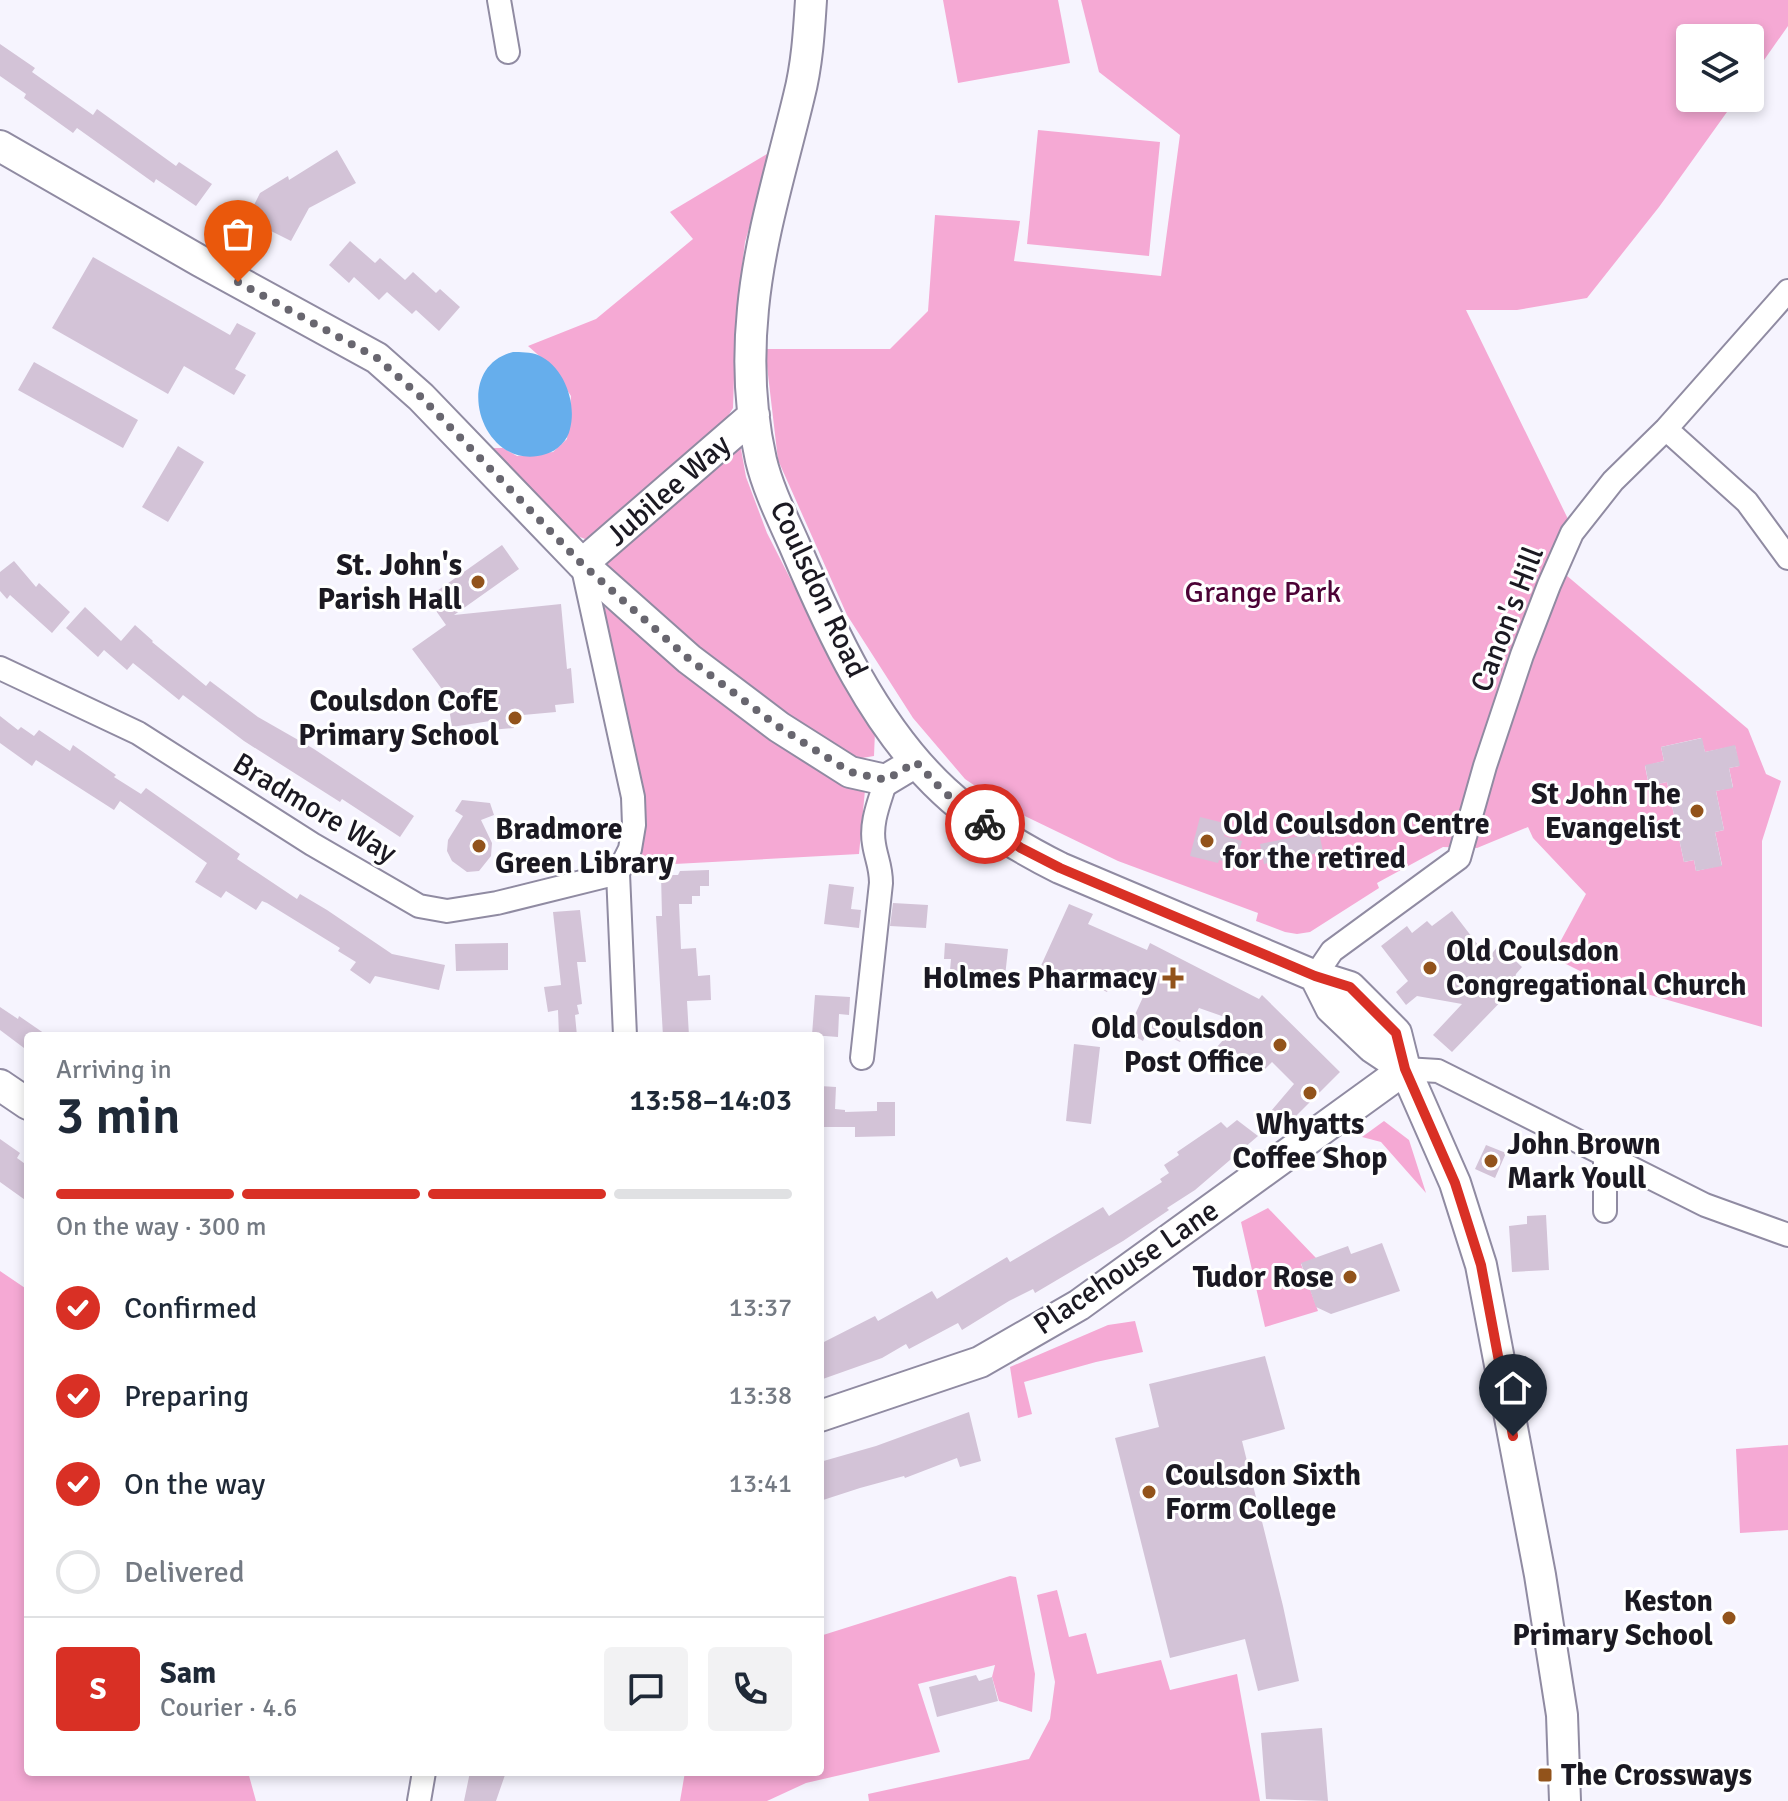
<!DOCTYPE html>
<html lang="en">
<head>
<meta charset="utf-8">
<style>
  :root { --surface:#fff; --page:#f2f2f3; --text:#1f2937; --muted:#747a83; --line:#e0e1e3; --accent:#d93025 }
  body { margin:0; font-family:Signika,sans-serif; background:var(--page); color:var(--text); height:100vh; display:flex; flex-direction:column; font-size:30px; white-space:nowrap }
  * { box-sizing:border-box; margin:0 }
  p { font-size:26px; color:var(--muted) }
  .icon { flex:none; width:44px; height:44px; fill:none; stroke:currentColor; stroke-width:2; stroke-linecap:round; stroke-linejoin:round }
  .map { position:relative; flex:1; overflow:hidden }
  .side { position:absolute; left:24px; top:1032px; width:800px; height:744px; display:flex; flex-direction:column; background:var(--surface); border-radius:8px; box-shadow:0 4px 12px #0003 }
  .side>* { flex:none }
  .tools { position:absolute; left:1676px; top:24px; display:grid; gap:16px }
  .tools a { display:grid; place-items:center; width:88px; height:88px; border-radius:8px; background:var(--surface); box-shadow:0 4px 12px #0003; font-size:40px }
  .pin { position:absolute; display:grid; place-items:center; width:68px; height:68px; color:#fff; margin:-82px -34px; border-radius:50% 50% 50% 0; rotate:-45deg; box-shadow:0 0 8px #0007 }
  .pin .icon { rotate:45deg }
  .courier { position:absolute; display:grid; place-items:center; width:80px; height:80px; margin:-40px; border:6px solid #d93025; border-radius:50%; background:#fff; color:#222; box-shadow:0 2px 10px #0007 }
  .head em { font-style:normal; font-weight:600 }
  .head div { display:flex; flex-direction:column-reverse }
  .head { display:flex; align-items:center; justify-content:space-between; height:136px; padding:0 32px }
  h1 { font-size:52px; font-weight:600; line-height:60px }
  .bar { display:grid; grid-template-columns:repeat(4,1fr); gap:12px 8px; align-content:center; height:96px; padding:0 32px }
  .bar i { height:10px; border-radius:6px; background:var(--line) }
  .bar .on { background:var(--accent) }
  .bar p { grid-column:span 4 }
  .line { display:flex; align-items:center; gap:20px; padding:0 32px; border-top:2px solid var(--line) }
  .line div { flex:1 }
  .round { display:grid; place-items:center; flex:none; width:84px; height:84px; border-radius:8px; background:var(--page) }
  ol { padding:0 32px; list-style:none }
  li { display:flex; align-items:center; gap:24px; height:88px }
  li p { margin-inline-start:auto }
  li .icon { padding:8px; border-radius:50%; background:var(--accent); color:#fff; stroke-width:4 }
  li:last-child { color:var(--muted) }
  li i { width:44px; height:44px; border:4px solid var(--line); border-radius:50% }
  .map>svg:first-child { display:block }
</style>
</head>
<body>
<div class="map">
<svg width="1788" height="1801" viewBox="0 0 1788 1801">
  <rect width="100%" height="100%" fill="#f6f4fe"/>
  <path fill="#f5a9d4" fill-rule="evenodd" d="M943 0H1058L1070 63 958 83Z
    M1081 0H1788V26L1750 80V38H1690V98H1737L1659 207 1587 298 1517 310H1466L1568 519 1566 575 1748 729 1766 774 1781 781 1762 841V1027L1598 980 1552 957 1586 894 1533 838 1528 827 1477 848 1443 847 1377 883 1379 888 1310 932 1297 934 1285 932 1256 921 1258 913 1118 861 1006 807 965 779 913 718 847 615 778 460 765 349H890L928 311 935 215 1020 221 1014 261 1161 276 1180 135 1099 72ZM1701 738 1705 752 1735 746 1739 766 1729 768 1733 787 1716 791 1724 830 1715 832 1722 865 1696 871 1694 860 1684 862 1667 782 1649 786 1645 766 1664 761 1661 747Z
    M1038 130 1160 142 1149 256 1027 244Z
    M772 151 745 242 736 318 733 408 718 432 605 534 585 539 562 530 486 448H503L517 456 553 452 567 439 571 396 552 367 528 346 596 319 693 239 670 212Z
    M732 446 741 449 746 477 767 533 820 637 875 731 874 756 856 759 789 719 607 576 603 561Z
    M602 605 737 712 865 790 859 854 637 866 643 809Z
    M1384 1121 1409 1140 1426 1193 1381 1142 1362 1137Z
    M1268 1208 1316 1258 1301 1264 1318 1311 1265 1327 1241 1222Z
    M0 1271 28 1290V1772H248L256 1801H0Z
    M1135 1321 1143 1352 1096 1362 1024 1382 1032 1414 1018 1418 1010 1367 1108 1325Z
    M1788 1445V1530L1740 1533 1736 1449Z
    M1010 1576 1016 1577 1035 1674 1032 1712 999 1701 992 1677 995 1665 918 1684 940 1752 806 1783 767 1801H680L685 1772H820V1636Z
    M1057 1590 1069 1637 1086 1633 1097 1674 1161 1660 1170 1690 1237 1674 1260 1801H869L868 1794 1029 1759 1050 1719 1055 1682 1037 1595Z"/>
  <path fill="#66aeec" d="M513 352C520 352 531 352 538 355 564 366 577 403 570 429 568 440 557 451 546 454 483 475 448 369 513 352Z"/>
  <path fill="#d3c3d7" d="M0 44 35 68 32 72 93 115 97 109 176 166 179 162 212 184 196 206 156 179 154 183 77 128 73 133 24 98 26 94 0 76Z
    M337 150 356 183 309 208 291 241 247 219 260 193 288 176 289 180Z
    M350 241 375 263 380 258 405 280 413 272 436 293 440 289 460 307 439 331 416 310 412 314 387 292 379 300 354 277 349 283 329 265Z
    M93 257 230 335 237 323 256 333 235 369 246 375 234 395 184 366 168 394 52 328Z
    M34 362 138 420 123 448 18 390Z
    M178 446 204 462 168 522 142 507Z
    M502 545 519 569 454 615 561 604 567 669 571 668 574 703 555 705 556 712 512 716 514 728 490 730V721L452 727 447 696 412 649 446 625 427 598Z
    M14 561 36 587 39 583 70 612 52 633 10 595 7 599 0 591V572Z
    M85 607 121 641 135 625 153 641 152 642 206 686 210 681 258 717 314 749 414 816 400 837 342 799 340 802 244 741 183 695 179 700 133 663 127 670 104 650 98 657 66 628Z
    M0 716 18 730 21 727 34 736 39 730 70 751 73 745 116 775 114 777 141 794 146 788 240 854 237 859 297 899 300 894 327 910 392 954 445 965 439 990 375 976 370 984 350 970 356 962 338 951 340 948 267 903 262 901 256 910 226 891 221 898 195 882 207 863 120 801 114 810 36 760 32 766 0 743Z
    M1702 738 1705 752 1735 745 1740 766 1729 768 1733 788 1716 791 1724 830 1715 832 1722 866 1696 871 1694 860 1684 862 1667 782 1649 786 1645 765 1664 761 1661 747Z
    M462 800 490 803 494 815 481 820 492 843 491 856 479 871 467 872 452 861 447 851 448 840 463 816 455 811Z
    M1200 817 1228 824 1224 836 1242 841 1236 864 1219 860 1218 863 1190 856Z
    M1319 832 1323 852 1264 864 1260 844Z
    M709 870V886H700V896H692V904H679L681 949 696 948 698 976 710 975 711 1000 687 1001 689 1036H663L656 916H662L661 875H678L680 871Z
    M829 884 854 887 851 909 861 910 859 928 824 924Z
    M893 903 928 905 926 928 890 926Z
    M1069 904 1093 914 1088 924 1147 950 1150 943 1259 999 1262 995 1340 1072 1283 1129 1265 1118 1294 1084 1272 1062 1263 1071 1251 1058 1244 1062 1235 1051 1213 1074 1202 1064 1239 1022 1199 1008 1180 1042 1149 1027 1143 1041 1127 1032 1149 984 1116 970 1107 992 1081 980 1078 987 1039 970Z
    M580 910 586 962H577L582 1004 577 1005 579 1014 575 1015 577 1036H559L558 1010 548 1012 544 987 561 985 553 912Z
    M1452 911 1488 958 1499 945 1522 967 1516 974 1512 990 1452 1052 1433 1035 1462 1004 1417 996 1406 1005 1396 992 1408 981 1381 946 1407 926 1412 933 1427 921 1432 926Z
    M508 943V970L456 971 455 944Z
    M945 943 1008 949 1004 986 949 982 951 959H944Z
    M815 995 850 997 849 1015 839 1014 838 1037 812 1035Z
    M0 1007 18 1019 19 1016 48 1036H28V1051L0 1030Z
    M1074 1044 1100 1047 1091 1124 1066 1121Z
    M820 1086 836 1087 835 1109 845 1110V1112L877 1111V1102H895V1136L855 1137V1127H820Z
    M1237 1120 1258 1136 1195 1190 1167 1208 1169 1210 1123 1241 1035 1293 1033 1289 1009 1301 962 1330 958 1323 909 1349 906 1344 882 1358 820 1380V1344L875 1316 878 1321 932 1291 937 1299 1007 1257 1010 1262 1103 1207 1109 1216 1162 1182 1160 1179 1169 1173 1164 1165 1179 1155 1177 1152 1221 1122 1227 1128Z
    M0 1139 20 1153 17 1158 28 1166V1202L0 1182Z
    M1486 1145 1506 1153 1495 1178 1475 1169Z
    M1546 1215 1549 1270 1512 1272 1509 1226 1527 1224V1216Z
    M1382 1243 1400 1291 1331 1314 1316 1307 1301 1263 1348 1246 1351 1254Z
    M1265 1356 1285 1429 1242 1441 1283 1606 1299 1681 1258 1691 1245 1639 1170 1658 1115 1438 1159 1427 1149 1384Z
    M969 1412 981 1461 960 1467 957 1458 905 1478 904 1476 860 1488 820 1501V1462L876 1446Z
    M976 1675 979 1681 992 1677 998 1701 937 1717 929 1687Z
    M1322 1728 1328 1801 1266 1799 1261 1733Z
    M470 1772H506L496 1801H464Z"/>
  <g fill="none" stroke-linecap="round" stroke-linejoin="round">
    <g stroke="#908ba2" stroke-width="26">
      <path id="street" d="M499 0 508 52
        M1666 429 1747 502 1788 558
        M582 564 633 797 634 825 630 849 618 873 625 1036
        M0 668 138 733 312 844 419 906 447 911 497 903 618 873
        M1315 976 1332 951 1459 858 1485 766 1522 655 1549 585 1572 533 1613 481 1666 429 1788 291
        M862 1058 881 883C881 866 876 858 874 844 870 822 880 801 886 780
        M1405 1069 1438 1071 1705 1205 1788 1235
        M1605 1211V1155
        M419 1801 424 1772"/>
    </g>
    <g stroke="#908ba2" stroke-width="34">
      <path id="secondary" d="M811 0C809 32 807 65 799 96 782 167 760 236 753 309 748 359 750 411 761 460 768 489 782 517 794 544 831 631 874 726 944 791 978 823 1018 847 1060 868L1315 976 1350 987 1396 1033 1405 1069 1455 1183 1481 1265 1540 1575 1562 1715 1565 1801
        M0 146 200 261 377 358 421 397 582 564 689 659 779 727 850 772 886 780 916 762
        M582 564 754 415
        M1315 976 1331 1008 1372 1047 1405 1069
        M0 1085 28 1104
        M820 1416 980 1362 1079 1305 1405 1069"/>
    </g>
    <use href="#street" stroke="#fff" stroke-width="22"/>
    <use href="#secondary" stroke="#fff" stroke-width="30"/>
  </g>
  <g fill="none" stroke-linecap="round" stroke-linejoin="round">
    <path stroke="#68666f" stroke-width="8" stroke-dasharray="0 14.4" d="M238 282 377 358 421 397 582 564 689 659 779 727 850 772 886 780 916 762 944 792 985 824"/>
    <path stroke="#d93025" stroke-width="10" d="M985 824 1021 848 1060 868 1315 976 1350 987 1396 1033 1405 1069 1455 1183 1481 1265 1513 1436"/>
  </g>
  <g fill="#92531b" stroke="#fff" stroke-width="3">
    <circle cx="478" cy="582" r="8"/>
    <circle cx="515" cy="718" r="8"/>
    <circle cx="1697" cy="811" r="8"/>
    <circle cx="1207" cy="841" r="8"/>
    <circle cx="479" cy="846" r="8"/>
    <circle cx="1430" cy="968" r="8"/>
    <path d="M1169 966h8v8h8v8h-8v8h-8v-8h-8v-8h8z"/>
    <circle cx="1280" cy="1045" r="8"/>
    <circle cx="1310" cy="1093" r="8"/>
    <circle cx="1491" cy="1161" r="8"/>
    <circle cx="1350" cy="1277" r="8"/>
    <circle cx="1149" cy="1492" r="8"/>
    <circle cx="1729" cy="1618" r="8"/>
    <rect x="1537" y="1767" width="16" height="16" rx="4"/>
  </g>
  <g text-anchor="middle" stroke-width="6" stroke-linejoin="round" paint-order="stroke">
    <g font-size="30" fill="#1b1922" stroke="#fff">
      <text transform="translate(668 490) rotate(-41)" y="10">Jubilee Way</text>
      <text transform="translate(819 589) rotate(65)" y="10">Coulsdon Road</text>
      <text transform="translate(1507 619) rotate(-69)" y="10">Canon's Hill</text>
      <text transform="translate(315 808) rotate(31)" y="10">Bradmore Way</text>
      <text transform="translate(1126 1267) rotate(-34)" y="10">Placehouse Lane</text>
    </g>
    <g font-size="30" font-weight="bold" fill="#1b1922" stroke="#fff" text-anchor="end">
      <text x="462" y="575">St. John's<tspan x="462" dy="34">Parish Hall</tspan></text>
      <text x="499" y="711">Coulsdon CofE<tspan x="499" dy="34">Primary School</tspan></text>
      <text x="1681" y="804">St John The<tspan x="1681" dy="34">Evangelist</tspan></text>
      <text x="1223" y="834" text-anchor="start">Old Coulsdon Centre<tspan x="1223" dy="34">for the retired</tspan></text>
      <text x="495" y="839" text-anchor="start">Bradmore<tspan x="495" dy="34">Green Library</tspan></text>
      <text x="1446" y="961" text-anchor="start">Old Coulsdon<tspan x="1446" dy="34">Congregational Church</tspan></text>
      <text x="1157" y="988">Holmes Pharmacy</text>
      <text x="1264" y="1038">Old Coulsdon<tspan x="1264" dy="34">Post Office</tspan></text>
      <text x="1310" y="1134" text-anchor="middle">Whyatts<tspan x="1310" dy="34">Coffee Shop</tspan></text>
      <text x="1507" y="1154" text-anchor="start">John Brown<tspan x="1507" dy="34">Mark Youll</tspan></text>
      <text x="1334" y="1287">Tudor Rose</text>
      <text x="1165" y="1485" text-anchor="start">Coulsdon Sixth<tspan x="1165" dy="34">Form College</tspan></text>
      <text x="1713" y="1611">Keston<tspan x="1713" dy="34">Primary School</tspan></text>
      <text x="1561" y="1785" text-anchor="start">The Crossways</text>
    </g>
    <g font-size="30" fill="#4c0236" stroke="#fff">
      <text x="1263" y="602">Grange Park</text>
    </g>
  </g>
</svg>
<div class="tools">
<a><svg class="icon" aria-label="layers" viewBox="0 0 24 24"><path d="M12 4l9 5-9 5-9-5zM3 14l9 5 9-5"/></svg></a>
</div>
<div class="pin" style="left:238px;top:282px;background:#ea580c"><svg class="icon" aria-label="bag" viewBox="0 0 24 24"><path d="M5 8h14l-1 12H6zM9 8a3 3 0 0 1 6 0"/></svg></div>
<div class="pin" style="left:1513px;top:1436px;background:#1f2937"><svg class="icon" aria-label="home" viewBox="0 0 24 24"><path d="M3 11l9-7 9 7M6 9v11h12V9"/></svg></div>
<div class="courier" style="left:985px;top:824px"><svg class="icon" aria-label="bike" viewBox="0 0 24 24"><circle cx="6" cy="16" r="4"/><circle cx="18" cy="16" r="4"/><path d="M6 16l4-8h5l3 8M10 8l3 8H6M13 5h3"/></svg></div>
<section class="side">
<div class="head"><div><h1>3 min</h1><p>Arriving in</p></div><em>13:58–14:03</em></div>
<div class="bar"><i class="on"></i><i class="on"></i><i class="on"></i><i></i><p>On the way · 300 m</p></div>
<ol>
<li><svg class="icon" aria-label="check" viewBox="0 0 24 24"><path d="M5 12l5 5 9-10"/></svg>Confirmed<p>13:37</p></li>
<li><svg class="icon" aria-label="check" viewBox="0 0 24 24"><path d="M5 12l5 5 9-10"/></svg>Preparing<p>13:38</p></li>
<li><svg class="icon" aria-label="check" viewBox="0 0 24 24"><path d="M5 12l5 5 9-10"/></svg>On the way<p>13:41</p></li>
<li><i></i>Delivered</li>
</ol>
<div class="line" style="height:144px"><b class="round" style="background:var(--accent);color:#fff">S</b><div><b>Sam</b><p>Courier · 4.6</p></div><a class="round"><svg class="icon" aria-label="chat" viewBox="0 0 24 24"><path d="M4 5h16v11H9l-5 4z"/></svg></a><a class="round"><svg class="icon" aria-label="phone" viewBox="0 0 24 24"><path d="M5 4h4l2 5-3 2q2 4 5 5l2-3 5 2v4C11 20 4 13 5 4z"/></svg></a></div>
</section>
</div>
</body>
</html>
